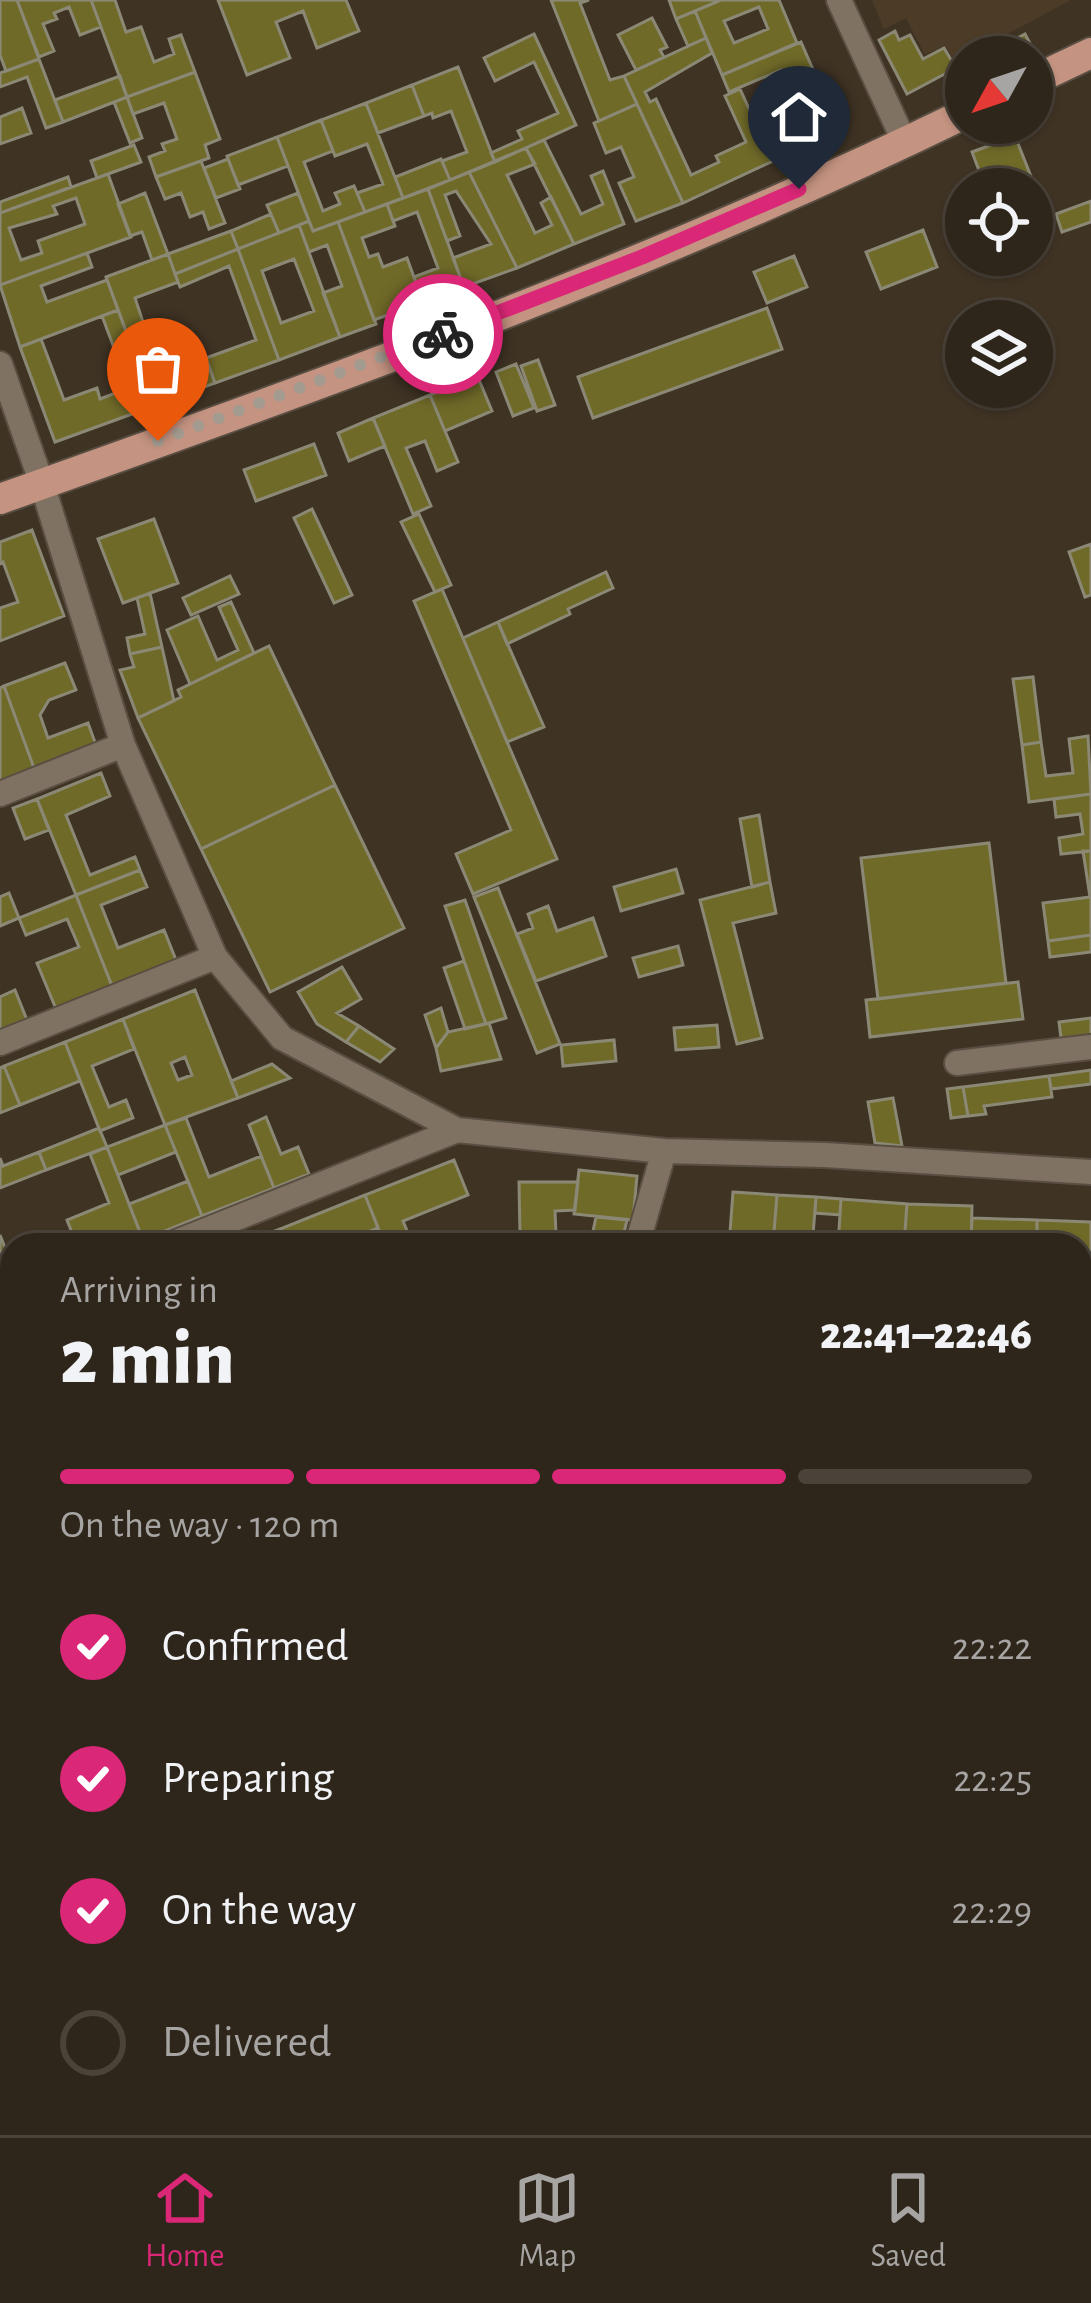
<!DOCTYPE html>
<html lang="en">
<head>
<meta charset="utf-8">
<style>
  :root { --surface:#2f261b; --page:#3b3228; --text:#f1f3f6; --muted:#a7a5a3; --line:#4a433a; --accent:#db2777 }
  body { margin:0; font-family:"Alegreya Sans",sans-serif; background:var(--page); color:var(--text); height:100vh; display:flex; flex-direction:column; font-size:45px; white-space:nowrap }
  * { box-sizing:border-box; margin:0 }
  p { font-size:39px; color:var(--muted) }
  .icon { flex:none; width:66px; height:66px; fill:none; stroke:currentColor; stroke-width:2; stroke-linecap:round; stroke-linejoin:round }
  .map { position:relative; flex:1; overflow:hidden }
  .panel { position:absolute; left:0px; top:1233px; width:1092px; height:903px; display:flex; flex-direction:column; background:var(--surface); border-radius:36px 36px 0 0; box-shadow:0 3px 9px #0004,0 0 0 3px var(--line) }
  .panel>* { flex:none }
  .needle { width:78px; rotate:230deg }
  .controls { position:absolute; left:945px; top:36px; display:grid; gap:24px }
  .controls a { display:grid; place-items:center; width:108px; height:108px; border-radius:50%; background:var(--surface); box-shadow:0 3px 9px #0004,0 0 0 3px var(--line); font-size:60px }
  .pin { position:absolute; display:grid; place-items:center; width:102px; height:102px; color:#fff; margin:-123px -51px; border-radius:50% 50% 50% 0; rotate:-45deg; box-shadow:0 0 12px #0007 }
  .pin .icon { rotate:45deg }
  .courier { position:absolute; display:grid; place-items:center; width:120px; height:120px; margin:-60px; border:9px solid #db2777; border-radius:50%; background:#fff; color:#222; box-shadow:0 3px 15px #0007 }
  .headline em { font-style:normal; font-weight:800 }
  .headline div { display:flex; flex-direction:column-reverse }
  .headline { display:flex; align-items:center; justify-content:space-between; height:204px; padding:0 60px }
  h1 { font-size:78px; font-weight:800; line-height:90px }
  .bar { display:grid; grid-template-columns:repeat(4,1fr); gap:18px 12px; align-content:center; height:144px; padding:0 60px }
  .bar i { height:15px; border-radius:9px; background:var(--line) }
  .bar .current { background:var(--accent) }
  .bar p { grid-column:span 4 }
  ol { padding:0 60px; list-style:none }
  li { display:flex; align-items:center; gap:36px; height:132px }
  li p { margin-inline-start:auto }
  li .icon { padding:12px; border-radius:50%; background:var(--accent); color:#fff; stroke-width:4 }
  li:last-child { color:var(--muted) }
  li i { width:66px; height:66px; border:6px solid var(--line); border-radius:50% }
  .tabs { display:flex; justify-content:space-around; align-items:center; height:168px; border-top:3px solid var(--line); background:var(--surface); font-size:33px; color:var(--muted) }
  .tabs a { display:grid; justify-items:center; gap:6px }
  .tabs .current { color:var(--accent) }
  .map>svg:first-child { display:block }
</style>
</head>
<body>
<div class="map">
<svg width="1091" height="2135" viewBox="0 0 1091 2135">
  <rect width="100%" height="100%" fill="#3f3324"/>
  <path fill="#4c3b27" d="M872 0H1071L955 62 945 45 925 55 906 18 884 29Z"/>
  <path fill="#706a29" stroke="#8b8975" stroke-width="3" fill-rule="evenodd" d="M0 0H17L39 59 6 71 0 55Z
    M17 0H91L101 27 80 35 69 7 54 13 57 19 43 24 54 51 39 57Z
    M91 0H115L126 32 141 27 154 62 174 54 169 39 181 35 195 72 127 97Z
    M218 0H346L359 31 317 48 303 11 276 22 290 58 247 75Z
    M551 0H589L580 3 610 80 624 76 637 104 599 121Z
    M669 0H721L676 19Z
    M721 0H779L797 43 722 75 695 11ZM759 7 768 29 734 43 724 21Z
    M695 11 706 38 688 46 676 19Z
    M652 18 667 47 660 50 664 57 636 70 618 35Z
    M895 31 899 40 910 35 923 59 944 48 956 68 907 94 879 40Z
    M534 34 576 125 495 162 491 153 522 139 518 131 558 113 534 62 495 81 484 58Z
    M1025 34 1032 47 1012 57H981Z
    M706 38 712 53 645 92 650 102 656 99 691 175 719 162 716 156 746 142 725 96 740 89 773 161 683 203 624 76Z
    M801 42 821 88 793 100 781 70 729 92 722 75Z
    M39 59 63 122 46 128 27 77 0 87V73Z
    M458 67 495 162 450 180 442 161 467 152 451 111 433 118 432 113 424 116 412 85Z
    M195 72 220 139 205 145 209 158 156 177 149 157 165 151 162 144 177 139 164 103 133 114 127 97Z
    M120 76 127 97 63 122 55 100Z
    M412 85 424 116 378 133 366 103Z
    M127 97 142 138 130 143 114 102Z
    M820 97 836 132 773 161 765 144 804 127 795 108Z
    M366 103 403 198 365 212 357 193 383 184 367 144 335 156 321 120Z
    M637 104 683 203 636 221 619 183 634 177 621 147 606 153 594 123Z
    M22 108 31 133 0 144V117Z
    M321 120 333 151 304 162 323 211 340 204 335 193 354 186 365 212 313 231 277 137Z
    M1015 136 1032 179 1007 189H986L972 152Z
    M277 137 288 166 238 185 227 156Z
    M544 140 581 214 603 204 591 176 603 171 624 224 574 244 526 148Z
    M134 145 141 162 97 178 91 161Z
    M526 148 535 164 507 175 535 233 552 225 541 203 551 197 574 244 517 268 469 172Z
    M228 159 240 189 216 198 204 168Z
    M441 159 450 180 403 198 395 177Z
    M201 161 225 223 209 229 203 212 190 217 181 193 165 199 156 177Z
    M469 172 517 268 464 287 453 258 491 244 456 191 445 195 460 236 447 241 428 189Z
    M108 174 131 237 0 285V213ZM76 198 85 224 38 241 42 253 21 260 9 228 57 214 53 206Z
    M68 177 71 187 0 213V202Z
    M428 189 464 287 423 302 414 277 438 268 417 212 393 221 387 204Z
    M145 193 168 254 152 260 142 232 130 236 118 204Z
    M298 193 309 221 279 233 267 205Z
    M1091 201V222L1062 232 1056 214Z
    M387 204 395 226 362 238 369 257 378 254 383 267 407 258 423 302 374 320 338 222Z
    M271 214 279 233 238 249 231 231Z
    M309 221 313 231 338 222 376 324 340 337 323 293 342 286 327 245 309 252 299 225Z
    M299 225 340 337 279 360 238 249ZM294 259 314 311 281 323 262 271Z
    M923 230 937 267 881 289 866 252Z
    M231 231 238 249 175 274 168 254Z
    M238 249 279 360 215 383 206 358 256 340 229 266 180 287 175 274Z
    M87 253 92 267 41 286 47 302 107 280 118 310 20 347 0 285Z
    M168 254 178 282 135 298 144 325 149 323 162 360 201 346 215 383 154 406 106 277Z
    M794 256 807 287 767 303 754 272Z
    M767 308 782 349 593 418 578 377Z
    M118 310 154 406 55 442 20 347 41 339 64 400 97 388 100 399 129 388 102 316Z
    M538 360 555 405 537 411 521 366Z
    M516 364 534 408 513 416 496 372Z
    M477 375 492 411 445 431 430 395Z
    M430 395 458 462 437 471 425 441 406 448 431 506 413 514 373 418Z
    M373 418 385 446 349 461 338 433Z
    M314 444 326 475 256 501 244 470Z
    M312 509 352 595 334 603 294 518Z
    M419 514 451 585 435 592 401 522Z
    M154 519 178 583 123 603 98 539Z
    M32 530 64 616 0 641V608L18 602 3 562 0 564V542Z
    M1091 544V595L1085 597 1069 552Z
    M606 572 613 588 568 609 570 614 507 644 498 622Z
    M230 576 239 594 191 615 183 598Z
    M442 589 557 859 473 894 456 854 511 830 414 601Z
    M150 593 162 647 130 654 127 638 145 634 137 598Z
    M231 602 254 653 190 684 167 630 198 616 217 660 238 650 219 607Z
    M498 622 544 727 507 742 463 638Z
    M269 646 335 785 201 849 138 718 181 697 178 690Z
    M162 647 174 701 138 718 120 670 134 667 130 654Z
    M65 663 76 690 49 700 40 715 48 738 88 723 96 745 34 768 4 686Z
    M1033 677 1041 742 1022 745 1013 679Z
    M4 686 34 768 0 781V688Z
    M1088 736 1091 794 1029 802 1022 745 1041 742 1046 776 1073 773 1069 739Z
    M101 773 110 796 66 815 90 875 135 857 140 870 76 895 37 799Z
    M335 785 404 928 270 992 201 849Z
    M1091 794V851L1061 854 1059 838 1083 834 1080 814 1056 817 1054 799Z
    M37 799 49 830 25 839 13 808Z
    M759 815 770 882 752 887 740 819Z
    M989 843 1006 983 878 999 861 858Z
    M1083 851H1091V935L1048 941 1043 903 1090 897Z
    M676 869 683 893 621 911 614 887Z
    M140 870 147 887 101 905 118 948 164 930 176 960 112 986 76 895Z
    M770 882 776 913 733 923 762 1038 737 1044 700 900Z
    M498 888 560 1044 537 1053 474 897Z
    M9 893 19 918 0 926V897Z
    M76 895 112 986 56 1009 37 963 79 947 67 919 26 935 19 918Z
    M465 900 506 1018 486 1024 445 906Z
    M548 906 557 931 593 918 606 956 536 981 517 934 533 928 528 914Z
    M1091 935V952L1050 957 1048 941Z
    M678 946 683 965 639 977 633 958Z
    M464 961 486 1024 465 1029 444 968Z
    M342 967 361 999 337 1013 359 1026 346 1042 317 1024 298 992Z
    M1018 982 1023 1019 870 1037 866 1000Z
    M15 990 27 1020 0 1031V997Z
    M195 990 238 1098 165 1125 123 1019ZM185 1057 192 1075 178 1080 171 1063Z
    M441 1008 448 1032 436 1048 425 1015Z
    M1091 1018V1035L1061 1038 1059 1022Z
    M123 1019 134 1049 92 1066 109 1107 126 1100 133 1118 100 1131 65 1042Z
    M489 1023 501 1059 441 1071 436 1048 448 1032Z
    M717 1025 719 1047 676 1050 674 1028Z
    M359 1026 394 1049 380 1062 346 1042Z
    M614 1040 616 1061 563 1066 561 1045Z
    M65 1042 80 1081 20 1105 4 1066Z
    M272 1064 290 1078 238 1098 231 1081Z
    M4 1066 20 1105 0 1113V1068Z
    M1091 1070V1084L1051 1089 1049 1076Z
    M1049 1076 1052 1097 984 1106 986 1114 968 1116 963 1087Z
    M963 1087 968 1116 951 1118 947 1089Z
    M893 1098 902 1146 875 1143 868 1102Z
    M266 1117 281 1154 298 1147 309 1174 274 1188 249 1125Z
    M186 1118 209 1177 261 1156 274 1188 202 1216 165 1125Z
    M165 1125 176 1152 118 1175 107 1147Z
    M99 1128 107 1147 46 1170 39 1152Z
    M107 1147 143 1240 130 1245H77L67 1220 109 1203 90 1154Z
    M39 1152 46 1170 0 1188V1158L3 1166Z
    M454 1160 468 1195 403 1221 413 1245H385L365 1195Z
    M579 1170 637 1176 633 1220 574 1214Z
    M188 1181 202 1216 143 1240 129 1204Z
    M519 1182H578L575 1210 555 1211 556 1235H520Z
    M733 1192 777 1195 773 1245H759L760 1234 730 1232Z
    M365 1195 378 1228 334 1245H286L280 1229Z
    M777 1195 816 1197 813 1235 774 1232Z
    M816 1197 841 1199 840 1215 815 1213Z
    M841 1199 907 1204 904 1245H838Z
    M907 1204 972 1206 971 1245H904Z
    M596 1217 627 1220 621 1245H590Z
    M972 1218 1037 1220V1245H1019V1237H994V1245H971Z
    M1037 1220 1091 1222V1280L1082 1279 1080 1245H1037Z
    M280 1229 286 1245H238Z
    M0 1235 12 1265V1292L0 1297Z
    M12 1334V1360L0 1365V1339Z
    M12 1518V1548L0 1552V1522Z
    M1080 1642 1089 1708 1080 1709Z
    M1091 1707V1770L1080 1772V1709Z
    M1091 1770V1839L1080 1840V1772Z
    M12 1822V1909L0 1862V1825Z
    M1091 1852V1896L1080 1897V1853Z
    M10 1902 12 1923 0 1926V1905Z
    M1091 1907V1975H1084L1080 1908Z
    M12 1952V2058L8 2059 0 2026V1955Z
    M1084 1975H1091L1089 2040Z
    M12 2080V2124H25L27 2135H13L0 2083Z
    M25 2124H43L45 2131 94 2124 97 2135H27Z
    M94 2124H158L113 2135H97Z
    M333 2124H370L369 2135 332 2130Z
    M759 2124H792V2135H759Z"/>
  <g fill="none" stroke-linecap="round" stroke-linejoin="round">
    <g stroke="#594e42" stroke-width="28">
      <path id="minor" d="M839 0 905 143
        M0 364 42 484 123 745 215 957 282 1038 457 1130 664 1151 825 1155 1091 1172
        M0 794 123 745
        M0 1043 215 957
        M957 1063 1091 1047
        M169 1245 457 1130
        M637 1245 664 1151
        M0 1312 12 1308
        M1080 1415 1091 1413
        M0 1565 12 1560
        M0 1659 12 1656
        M0 1939 12 1936
        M1080 2061 1085 2135
        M576 2124V2135
        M807 2124V2135
        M157 2135 201 2124
        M400 2135 403 2124"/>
    </g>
    <g stroke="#594e42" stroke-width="34">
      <path id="major" d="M1032 81 1091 53
        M0 499C326 383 655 265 966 113"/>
    </g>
    <use href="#minor" stroke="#807262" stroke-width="24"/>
    <use href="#major" stroke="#c49381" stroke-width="30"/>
  </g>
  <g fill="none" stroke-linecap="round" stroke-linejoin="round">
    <path stroke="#a49b90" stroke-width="12" stroke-dasharray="0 21.6" d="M158 441 443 334"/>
    <path stroke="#db2777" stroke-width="15" d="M443 334 642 257 799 189"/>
  </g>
</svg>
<div class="controls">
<a><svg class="needle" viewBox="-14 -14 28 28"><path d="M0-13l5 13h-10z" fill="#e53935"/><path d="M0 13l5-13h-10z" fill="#a7a5a3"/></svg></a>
<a><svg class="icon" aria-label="locate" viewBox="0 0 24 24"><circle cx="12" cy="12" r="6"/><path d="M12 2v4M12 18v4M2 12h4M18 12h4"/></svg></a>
<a><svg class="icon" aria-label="layers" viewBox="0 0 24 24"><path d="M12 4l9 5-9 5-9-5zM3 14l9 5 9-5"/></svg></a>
</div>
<div class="pin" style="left:158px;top:441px;background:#ea580c"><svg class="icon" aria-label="bag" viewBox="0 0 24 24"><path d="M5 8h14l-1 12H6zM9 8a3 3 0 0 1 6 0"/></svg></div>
<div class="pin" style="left:799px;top:189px;background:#1f2937"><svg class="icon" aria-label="home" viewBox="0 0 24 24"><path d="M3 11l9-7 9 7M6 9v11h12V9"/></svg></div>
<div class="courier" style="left:443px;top:334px"><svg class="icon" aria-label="bike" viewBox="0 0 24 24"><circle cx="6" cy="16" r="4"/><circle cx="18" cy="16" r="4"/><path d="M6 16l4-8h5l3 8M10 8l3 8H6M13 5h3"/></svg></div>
<section class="panel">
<div class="headline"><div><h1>2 min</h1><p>Arriving in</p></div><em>22:41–22:46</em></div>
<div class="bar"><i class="current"></i><i class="current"></i><i class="current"></i><i></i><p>On the way · 120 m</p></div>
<ol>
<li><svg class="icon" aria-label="check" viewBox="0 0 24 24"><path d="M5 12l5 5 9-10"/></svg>Confirmed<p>22:22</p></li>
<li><svg class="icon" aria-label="check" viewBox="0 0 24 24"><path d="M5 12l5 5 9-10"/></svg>Preparing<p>22:25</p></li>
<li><svg class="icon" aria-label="check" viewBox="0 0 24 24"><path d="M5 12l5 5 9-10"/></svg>On the way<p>22:29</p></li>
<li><i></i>Delivered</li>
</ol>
</section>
</div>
<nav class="tabs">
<a class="current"><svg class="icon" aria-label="home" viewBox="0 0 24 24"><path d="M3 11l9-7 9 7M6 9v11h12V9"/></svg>Home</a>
<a><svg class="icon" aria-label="map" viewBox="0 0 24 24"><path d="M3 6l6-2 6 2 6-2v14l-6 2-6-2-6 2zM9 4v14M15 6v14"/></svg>Map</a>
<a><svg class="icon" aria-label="saved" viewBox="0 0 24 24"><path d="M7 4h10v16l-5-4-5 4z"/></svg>Saved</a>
</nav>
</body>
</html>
